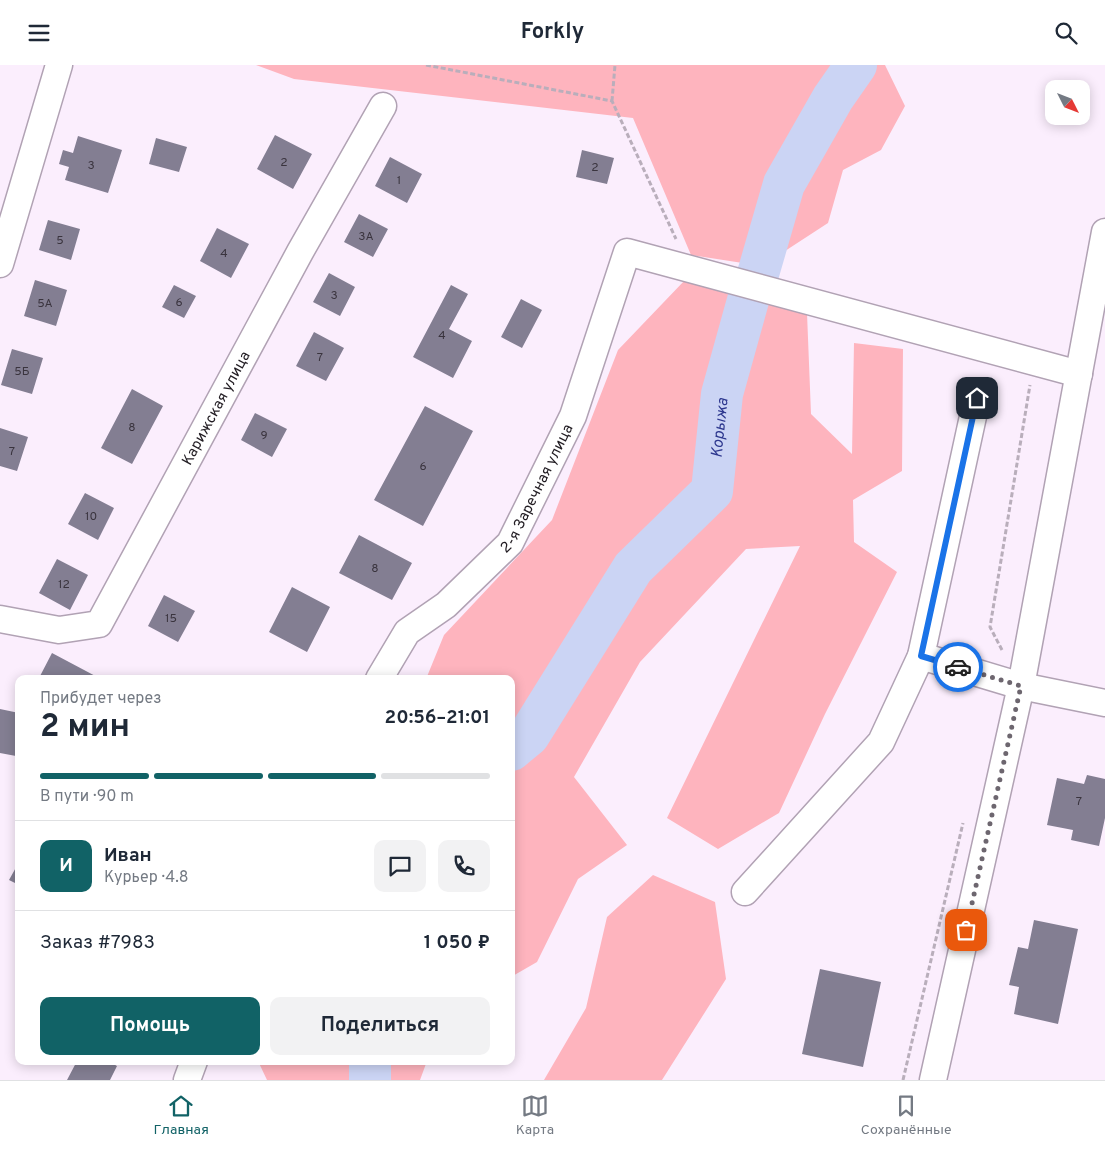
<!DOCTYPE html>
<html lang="ru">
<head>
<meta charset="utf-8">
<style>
  :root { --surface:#fff; --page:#f2f2f3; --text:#1f2937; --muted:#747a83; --line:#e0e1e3; --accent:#116266 }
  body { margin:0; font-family:Overpass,sans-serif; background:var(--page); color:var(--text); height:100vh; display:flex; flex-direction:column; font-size:19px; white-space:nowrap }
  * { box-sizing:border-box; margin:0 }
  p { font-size:16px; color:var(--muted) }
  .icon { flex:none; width:28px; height:28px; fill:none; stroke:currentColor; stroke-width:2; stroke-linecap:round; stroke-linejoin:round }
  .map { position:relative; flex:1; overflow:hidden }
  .drawer { position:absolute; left:15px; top:610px; width:500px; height:390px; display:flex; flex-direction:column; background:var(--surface); border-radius:10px; box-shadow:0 2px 12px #0003 }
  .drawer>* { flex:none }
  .needle { width:32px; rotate:132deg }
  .tools { position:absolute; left:1045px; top:15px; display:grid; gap:10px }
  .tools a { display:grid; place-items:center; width:45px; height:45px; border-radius:10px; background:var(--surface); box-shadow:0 2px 12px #0003; font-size:25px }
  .pin { position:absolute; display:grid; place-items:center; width:42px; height:42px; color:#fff; margin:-21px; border-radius:10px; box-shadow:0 2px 8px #0006 }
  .courier { position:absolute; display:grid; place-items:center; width:50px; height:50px; margin:-25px; border:4px solid #1a73e8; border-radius:50%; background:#fff; color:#222; box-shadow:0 1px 6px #0007 }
  .summary em { font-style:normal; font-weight:700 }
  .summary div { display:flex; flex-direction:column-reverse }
  .summary { display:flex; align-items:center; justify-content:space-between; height:85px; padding:0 25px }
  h1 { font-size:32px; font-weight:700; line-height:38px }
  .bar { display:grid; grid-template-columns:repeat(4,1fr); gap:8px 5px; align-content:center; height:60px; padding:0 25px }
  .bar i { height:6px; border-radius:4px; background:var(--line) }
  .bar .on { background:var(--accent) }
  .bar p { grid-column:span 4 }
  .line { display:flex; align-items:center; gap:12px; padding:0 25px; border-top:1px solid var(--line) }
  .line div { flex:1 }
  .round { display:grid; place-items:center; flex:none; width:52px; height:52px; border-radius:10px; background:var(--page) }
  .button { display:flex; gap:10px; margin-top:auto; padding:10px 25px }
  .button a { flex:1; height:58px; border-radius:10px; background:var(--accent); color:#fff; font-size:20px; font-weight:700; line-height:58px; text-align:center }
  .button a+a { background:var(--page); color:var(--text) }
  header { display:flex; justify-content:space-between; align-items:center; height:65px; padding:0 25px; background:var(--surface); font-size:22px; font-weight:700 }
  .dock { display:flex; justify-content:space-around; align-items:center; height:70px; border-top:1px solid var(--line); background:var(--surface); font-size:14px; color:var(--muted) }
  .dock a { display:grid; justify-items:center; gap:2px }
  .dock .on { color:var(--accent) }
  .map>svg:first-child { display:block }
</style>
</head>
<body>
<header><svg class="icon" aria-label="menu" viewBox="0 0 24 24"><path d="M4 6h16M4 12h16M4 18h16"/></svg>Forkly<svg class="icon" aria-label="search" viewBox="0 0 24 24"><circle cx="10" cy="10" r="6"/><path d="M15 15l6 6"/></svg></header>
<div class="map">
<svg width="1105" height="1015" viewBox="0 0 1105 1015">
  <rect width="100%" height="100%" fill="#fbeefd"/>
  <path fill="#feb4be" d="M256 0H885L905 41 881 85 843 105 828 158 762 201 691 190 633 53 294 14Z
    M685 215 807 248 811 349 852 389 854 278 903 284 902 406 853 435 854 477 897 507 825 649 779 748 718 784 667 753 800 481 746 484 640 597 574 712 627 780 578 814 537 897 511 912V614H426L444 570 552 455 618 285Z
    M653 810 715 837 726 914 662 1015H544L586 943 607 852Z
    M258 996H427L420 1015H267Z"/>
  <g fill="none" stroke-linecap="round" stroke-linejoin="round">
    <g stroke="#cbd4f4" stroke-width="42">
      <path id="s1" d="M511 685 529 670 633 503 712 426 722 329 752 221 758 209 784 119 833 33 856 0"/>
      <path d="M370 1015V996"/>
    </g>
  </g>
  <path fill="#837e92" d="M275 70 312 89 293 124 257 104Z
    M78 71 122 85 108 128 65 115 69 102 59 99 63 85 73 88Z
    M156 73 187 82 179 107 149 99Z
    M582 85 614 93 607 119 576 112Z
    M390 92 422 109 407 138 375 121Z
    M359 149 388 164 373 192 344 177Z
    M48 155 80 164 71 195 39 185Z
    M217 163 249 179 231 213 200 196Z
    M329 208 355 222 340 251 313 237Z
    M35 215 67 225 56 261 24 251Z
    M174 220 196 231 184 253 162 242Z
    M451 220 468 229 449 264 472 276 453 313 413 292Z
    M521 234 542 245 522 283 501 272Z
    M314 267 344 283 326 316 296 301Z
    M12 284 43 293 32 329 1 320Z
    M132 324 163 341 132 399 101 383Z
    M425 341 473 366 423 461 374 435Z
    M255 348 287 364 272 392 241 375Z
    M0 363 28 372 17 406 0 401Z
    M85 428 114 443 98 475 68 459Z
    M359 470 412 498 392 535 339 508Z
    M57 494 88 510 70 545 39 528Z
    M292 522 330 542 307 587 269 567Z
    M164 530 195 546 178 577 148 561Z
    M52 588 101 614 39 613Z
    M0 644 19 648V678L16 691 0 688Z
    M1087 710 1105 714V753L1099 781 1071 775 1073 765 1047 760 1057 713 1084 719Z
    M19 797V820L9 815Z
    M1034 855 1078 864 1058 959 1014 949 1019 922 1009 920 1018 882 1028 884Z
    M820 904 881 917 863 1002 802 989Z
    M77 996H108L117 1001 110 1015H67Z"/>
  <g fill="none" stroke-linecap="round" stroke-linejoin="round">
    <g stroke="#b1a2b4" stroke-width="29">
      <g id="minor">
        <path d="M0 199 59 0"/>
        <path id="s2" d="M0 554 59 565 99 559 300 187 383 41"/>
        <path d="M921 591 1021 621 1105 638"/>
        <path id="s3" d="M379 614 407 567 446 540 510 478 573 351 627 187 1079 309"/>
        <path d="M745 827 881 677 921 591 977 333"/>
        <path d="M187 1015 194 996"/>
        <path d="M933 1015 1021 621 1105 167"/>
      </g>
    </g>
    <path stroke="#b9aebb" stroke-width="3" stroke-dasharray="5 2.5" stroke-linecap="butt" d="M426 0 612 36 676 174
      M612 36 615 0
      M1002 585 990 562 1030 320
      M903 1015 963 758"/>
    <use href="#minor" stroke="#fff" stroke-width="26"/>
  </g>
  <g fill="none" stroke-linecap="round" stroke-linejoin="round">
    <path stroke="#6d666f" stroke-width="5" stroke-dasharray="0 9" d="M958 602 1021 621 966 865"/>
    <path stroke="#1a73e8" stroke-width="6" d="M958 602 921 591 977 333"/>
  </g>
  <g text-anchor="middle" stroke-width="5" stroke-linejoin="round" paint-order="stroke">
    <g font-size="12" fill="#3a343e">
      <text x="284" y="101">2</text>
      <text x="91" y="104">3</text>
      <text x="595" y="106">2</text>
      <text x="399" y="119">1</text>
      <text x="366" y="175">3А</text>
      <text x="60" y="179">5</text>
      <text x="224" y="192">4</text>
      <text x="334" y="234">3</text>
      <text x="179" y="241">6</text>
      <text x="45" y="242">5А</text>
      <text x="442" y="274">4</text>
      <text x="320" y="296">7</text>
      <text x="22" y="310">5Б</text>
      <text x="132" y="366">8</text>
      <text x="264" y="374">9</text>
      <text x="12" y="390">7</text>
      <text x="423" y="405">6</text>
      <text x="91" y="455">10</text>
      <text x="375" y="507">8</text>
      <text x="64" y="523">12</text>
      <text x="171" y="557">15</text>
      <text x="1079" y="740">7</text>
    </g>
    <g font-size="15" fill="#211c22" stroke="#fff">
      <text dy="5" stroke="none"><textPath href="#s2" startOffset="346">Карижская улица</textPath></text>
      <text dy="5" stroke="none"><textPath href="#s3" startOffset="252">2-я Заречная улица</textPath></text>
    </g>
    <g font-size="16" font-style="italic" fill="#2e388f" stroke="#fff">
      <text dy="6" stroke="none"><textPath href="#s1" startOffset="394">Корыжа</textPath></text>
    </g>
  </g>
</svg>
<div class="tools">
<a><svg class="needle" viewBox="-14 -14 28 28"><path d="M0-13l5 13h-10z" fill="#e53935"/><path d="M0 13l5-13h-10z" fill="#747a83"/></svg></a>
</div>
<div class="pin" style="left:966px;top:865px;background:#ea580c"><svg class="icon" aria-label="bag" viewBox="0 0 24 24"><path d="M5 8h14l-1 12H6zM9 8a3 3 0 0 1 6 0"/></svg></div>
<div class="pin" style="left:977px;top:333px;background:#1f2937"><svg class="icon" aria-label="home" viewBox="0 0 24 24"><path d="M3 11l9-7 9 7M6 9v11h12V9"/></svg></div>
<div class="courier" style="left:958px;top:602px"><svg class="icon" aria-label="car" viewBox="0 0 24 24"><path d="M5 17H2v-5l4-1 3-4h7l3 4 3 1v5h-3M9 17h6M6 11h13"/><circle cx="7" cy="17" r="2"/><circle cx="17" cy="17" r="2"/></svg></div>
<section class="drawer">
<div class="summary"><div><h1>2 мин</h1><p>Прибудет через</p></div><em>20:56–21:01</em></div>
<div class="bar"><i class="on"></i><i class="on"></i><i class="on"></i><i></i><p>В пути · 90 m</p></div>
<div class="line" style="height:90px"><b class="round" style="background:var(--accent);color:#fff">И</b><div><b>Иван</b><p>Курьер · 4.8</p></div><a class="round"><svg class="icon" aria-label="chat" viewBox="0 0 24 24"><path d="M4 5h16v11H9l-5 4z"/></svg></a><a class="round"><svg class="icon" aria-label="phone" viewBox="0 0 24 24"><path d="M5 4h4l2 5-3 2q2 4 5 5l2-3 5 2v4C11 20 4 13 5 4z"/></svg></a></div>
<div class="line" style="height:65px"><div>Заказ #7983</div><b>1 050 ₽</b></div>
<div class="button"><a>Помощь</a><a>Поделиться</a></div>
</section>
</div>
<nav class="dock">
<a class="on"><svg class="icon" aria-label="home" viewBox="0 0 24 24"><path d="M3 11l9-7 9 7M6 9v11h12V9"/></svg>Главная</a>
<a><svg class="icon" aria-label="map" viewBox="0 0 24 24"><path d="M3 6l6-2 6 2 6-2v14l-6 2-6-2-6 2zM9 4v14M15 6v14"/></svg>Карта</a>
<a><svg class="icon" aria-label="saved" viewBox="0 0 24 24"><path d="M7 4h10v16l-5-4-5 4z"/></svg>Сохранённые</a>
</nav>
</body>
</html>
